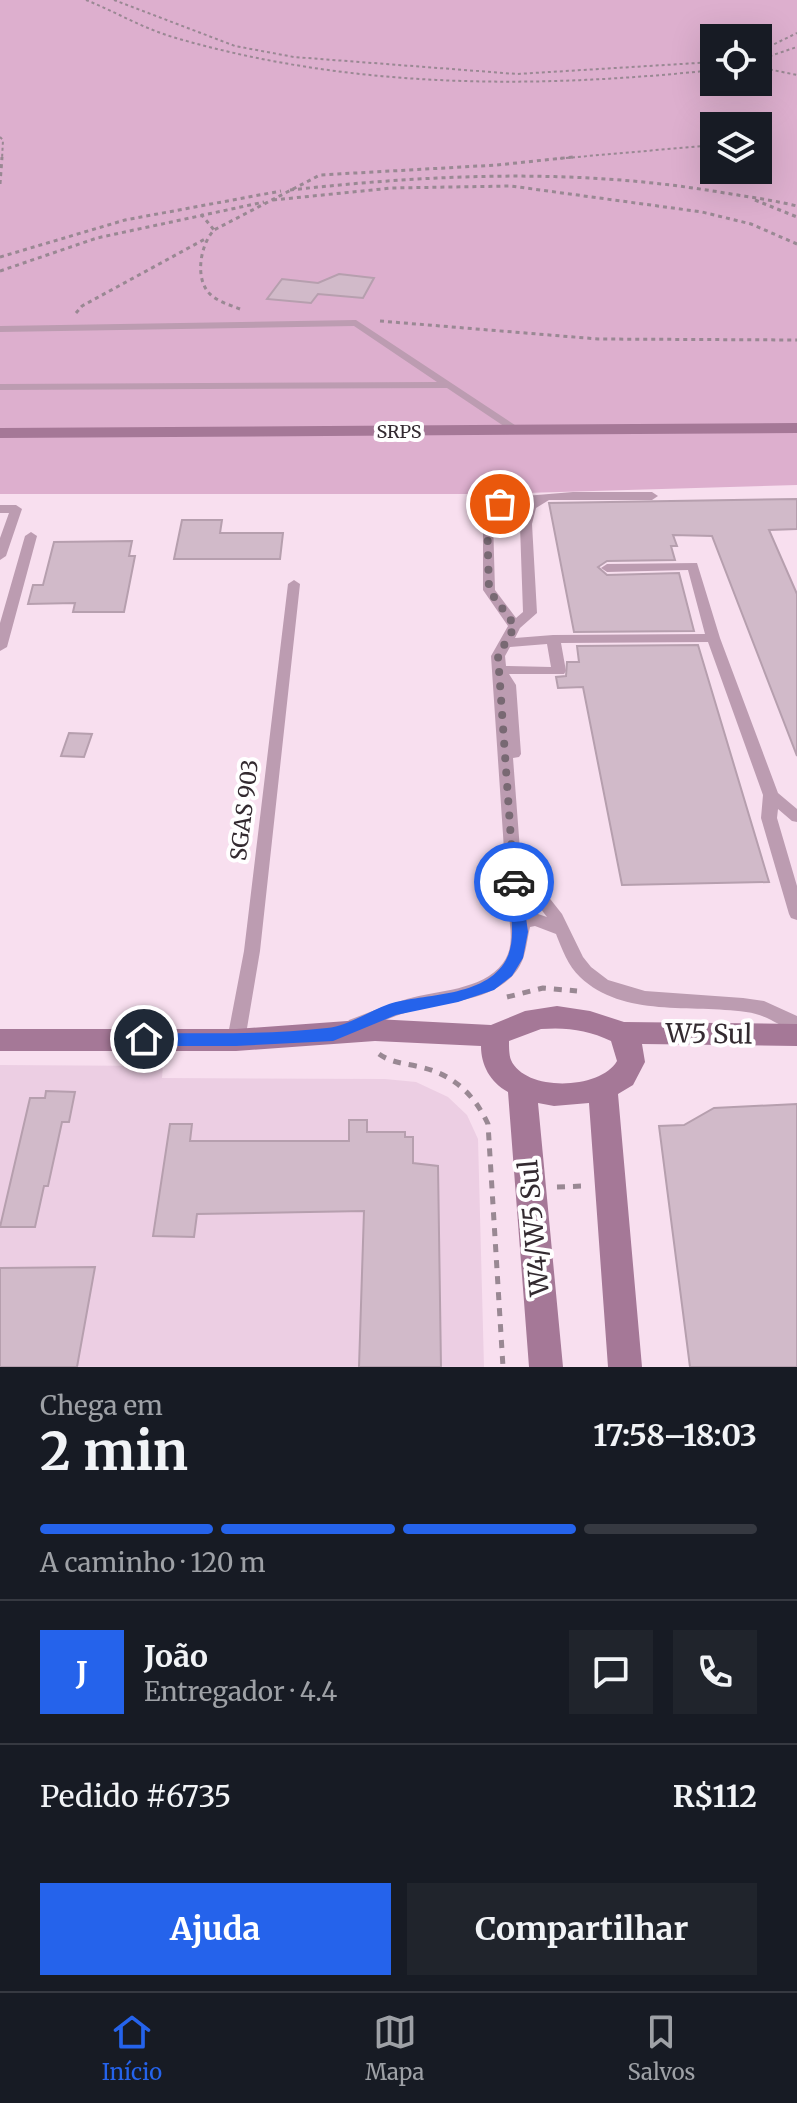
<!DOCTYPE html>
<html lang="pt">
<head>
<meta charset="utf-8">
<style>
  :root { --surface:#171b24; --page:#20242c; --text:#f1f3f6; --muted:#9ea1a6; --line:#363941; --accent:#2563eb }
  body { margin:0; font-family:Merriweather,serif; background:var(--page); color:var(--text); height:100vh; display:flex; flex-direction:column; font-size:30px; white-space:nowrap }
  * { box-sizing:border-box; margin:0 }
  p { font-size:26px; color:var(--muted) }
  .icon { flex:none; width:44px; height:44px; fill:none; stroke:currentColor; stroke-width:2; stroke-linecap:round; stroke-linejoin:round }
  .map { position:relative; height:1367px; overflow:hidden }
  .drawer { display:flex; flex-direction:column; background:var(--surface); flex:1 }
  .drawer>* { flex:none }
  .fabs { position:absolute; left:700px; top:24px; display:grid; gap:16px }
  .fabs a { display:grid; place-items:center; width:72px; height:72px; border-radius:0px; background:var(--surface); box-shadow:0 8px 32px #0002; font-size:40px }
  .pin { position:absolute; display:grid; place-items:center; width:68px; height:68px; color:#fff; margin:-34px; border:4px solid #fff; border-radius:50%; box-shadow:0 2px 8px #0007 }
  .courier { position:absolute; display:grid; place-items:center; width:80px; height:80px; margin:-40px; border:6px solid #2563eb; border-radius:50%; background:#fff; color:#222; box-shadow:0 2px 10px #0007 }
  .headline em { font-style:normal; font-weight:700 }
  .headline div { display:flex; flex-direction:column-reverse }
  .headline { display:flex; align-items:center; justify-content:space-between; height:136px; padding:0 40px }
  h1 { font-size:52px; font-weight:700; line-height:60px }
  .bar { display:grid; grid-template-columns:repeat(4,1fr); gap:12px 8px; align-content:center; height:96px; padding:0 40px }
  .bar i { height:10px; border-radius:6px; background:var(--line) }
  .bar .selected { background:var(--accent) }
  .bar p { grid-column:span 4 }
  .line { display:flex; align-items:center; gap:20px; padding:0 40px; border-top:2px solid var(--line) }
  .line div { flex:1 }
  .round { display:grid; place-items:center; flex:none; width:84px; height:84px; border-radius:0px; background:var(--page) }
  .cta { display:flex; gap:16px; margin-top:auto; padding:16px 40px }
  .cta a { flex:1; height:92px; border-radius:0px; background:var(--accent); color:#fff; font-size:32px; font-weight:700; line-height:92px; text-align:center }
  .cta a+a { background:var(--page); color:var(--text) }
  .dock { display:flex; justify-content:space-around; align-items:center; height:112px; border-top:2px solid var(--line); background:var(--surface); font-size:22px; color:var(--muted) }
  .dock a { display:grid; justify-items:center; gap:4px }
  .dock .selected { color:var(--accent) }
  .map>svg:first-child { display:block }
</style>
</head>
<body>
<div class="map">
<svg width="797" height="1367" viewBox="0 0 797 1367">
  <rect width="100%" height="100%" fill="#f8dfef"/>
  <path fill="#eccee3" d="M0 1065 163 1066 162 1078 385 1079 416 1082 448 1097 467 1115 478 1139 484 1367H0Z"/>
  <path fill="#ddafce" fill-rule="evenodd" d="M0 0H797V485L491 494H0ZM714 38H758V82H714ZM714 126H758V170H714Z"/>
  <path fill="#d1bac9" stroke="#b69fae" stroke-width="2" d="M339 274 374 278 363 298 318 294 311 303 267 299 282 279 318 283Z
    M797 499V529L769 530 797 594V756L712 536 673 535 677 546H671L675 560 607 561 598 567 607 575 679 573 694 631 574 632 549 503Z
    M182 520H222L220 533H283L280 559H174Z
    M132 541 129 556H135L124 612H73L75 603 28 604 33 585H43L54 542Z
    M698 645 769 882 622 885 583 687 558 688 556 677 566 676 567 662H579L577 646Z
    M69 733 92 734 84 757 61 756Z
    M46 1091 75 1092 69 1122H62L48 1186H44L35 1227H0L30 1098H45Z
    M797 1104V1367H690L659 1126 684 1125 714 1108Z
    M349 1120H367V1132H405V1137H413V1163L438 1166 441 1367H359L364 1211 197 1214 194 1237 153 1236 170 1124H192L190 1141H349Z
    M95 1267 77 1367H0V1268Z"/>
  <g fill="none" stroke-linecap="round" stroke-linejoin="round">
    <path stroke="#998893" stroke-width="2" stroke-dasharray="3 3" stroke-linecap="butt" d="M86 0C116 12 144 29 176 38 351 89 534 89 714 70
      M114 0 235 46 294 57 517 74 714 62
      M758 52 797 33
      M758 60 797 47
      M758 67 797 75
      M0 137 3 140 2 159
      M554 159 714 145"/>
    <path stroke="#998893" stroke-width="3" stroke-dasharray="4 4" stroke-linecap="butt" d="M0 184 2 157
      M290 190C436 174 580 168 725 193 749 197 773 200 797 206
      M273 200 392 188 511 186 702 212 751 224 797 244
      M755 200 797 217
      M201 214 214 230
      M0 257 125 220 281 191
      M0 271 97 238 264 202
      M240 309C230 305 219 302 211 295 194 280 200 245 214 230L320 175 497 165 573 157
      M76 313 82 306 205 239
      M380 321 598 339 797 340"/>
    <path stroke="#998893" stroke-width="5" stroke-dasharray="8 8" stroke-linecap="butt" d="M507 997 543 988 577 991
      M379 1054C390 1062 402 1063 416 1066 451 1073 473 1092 488 1124L503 1367
      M557 1187 584 1186"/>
    <path fill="#bc9cb1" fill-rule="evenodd" d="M356 320 524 431 518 434 514 433 447 388 0 390V384L437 382 354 326 0 332V326Z
      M573 492H652L658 496 652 500H549L536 508 532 524 537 613 520 628 515 638 553 635 705 634 688 570 607 572 601 568 607 564 697 563 720 638 778 793 797 809V822L792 821 778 809 777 818 797 886V920L791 918 789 914 761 818 763 795 708 642 561 643 566 671 564 674H509L516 685 521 754 519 757 513 758 520 850 527 851 536 881 562 914 583 957 591 967 608 980 645 991 743 998 764 1001 797 1016V1032C777 1026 769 1015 746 1012 692 1004 623 1018 580 977 568 966 562 949 556 934L535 926 530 927C526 944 526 961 514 974 489 1003 442 1001 408 1012 390 1017 373 1026 355 1032L349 1030 346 1025 349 1020C368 1013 387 1005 407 999 437 990 482 991 503 963 515 947 510 926 508 909L491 656 508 626 483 590V512L492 503 513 497ZM530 502 524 506 522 516 510 510 495 512 503 507ZM508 518 520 526 523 612 516 618 495 590 493 520ZM547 644 551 667 506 666 505 656 510 647ZM523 886 547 917 535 913 525 916Z
      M0 505H16L22 509 6 556 0 560V538L9 513H0Z
      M31 532 37 536 7 647 0 651V623L25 536Z
      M294 580 300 584 260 951 245 1040 242 1045 236 1047 230 1045 227 1040 244 951 288 584Z"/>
    <path fill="#a57897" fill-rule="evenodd" d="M797 423V433L0 438V428Z
      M557 1006 590 1011 624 1022 797 1024V1046L642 1044 645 1062 633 1085 618 1094 642 1367H608L589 1103 554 1106 538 1103 563 1367H529L508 1092C490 1082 481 1065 481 1046L375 1041 236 1051H0V1029H236L375 1019 491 1025 525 1011ZM541 1029C567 1027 588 1030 611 1041L617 1061C600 1090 525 1092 511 1060 509 1055 509 1047 509 1041Z"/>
  </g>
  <path fill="#2563eb" d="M514 876 521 882 528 932 523 958 512 976 494 990 458 1002 396 1015 333 1041 236 1046H144L135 1039 144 1033C204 1033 266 1035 327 1028 348 1026 369 1011 389 1004 425 993 485 998 506 960 518 937 509 906 506 882Z"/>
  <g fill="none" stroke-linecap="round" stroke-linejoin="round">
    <path stroke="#786973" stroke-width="8" stroke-dasharray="0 14.4" d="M500 504 490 510 487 517 489 590 515 626 498 656 514 882"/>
  </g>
  <g text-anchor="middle" stroke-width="8" stroke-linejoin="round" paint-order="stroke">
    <g font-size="18" fill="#332a30" stroke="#fff">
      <text x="399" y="438">SRPS</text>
    </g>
    <g font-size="22" fill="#332a30" stroke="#fff">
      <text transform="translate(244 810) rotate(-83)" y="8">SGAS 903</text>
    </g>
    <g font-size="26" fill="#332a30" stroke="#fff">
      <text transform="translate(709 1034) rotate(1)" y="9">W5 Sul</text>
      <text transform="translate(534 1228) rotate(-95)" y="9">W4/W5 Sul</text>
    </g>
  </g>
</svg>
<div class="fabs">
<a><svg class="icon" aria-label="locate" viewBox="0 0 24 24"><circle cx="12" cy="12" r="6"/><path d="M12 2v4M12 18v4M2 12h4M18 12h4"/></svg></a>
<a><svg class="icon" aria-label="layers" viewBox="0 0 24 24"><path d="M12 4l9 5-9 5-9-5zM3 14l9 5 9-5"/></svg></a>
</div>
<div class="pin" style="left:500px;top:504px;background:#ea580c"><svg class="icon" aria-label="bag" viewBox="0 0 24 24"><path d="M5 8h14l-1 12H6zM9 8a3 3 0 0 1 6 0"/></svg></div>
<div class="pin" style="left:144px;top:1039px;background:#1f2937"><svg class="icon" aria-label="home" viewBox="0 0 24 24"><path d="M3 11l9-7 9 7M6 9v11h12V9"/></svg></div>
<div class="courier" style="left:514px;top:882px"><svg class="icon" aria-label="car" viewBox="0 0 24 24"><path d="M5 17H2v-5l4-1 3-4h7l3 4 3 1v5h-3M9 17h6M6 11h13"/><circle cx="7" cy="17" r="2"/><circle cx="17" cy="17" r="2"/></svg></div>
</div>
<section class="drawer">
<div class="headline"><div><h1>2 min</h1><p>Chega em</p></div><em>17:58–18:03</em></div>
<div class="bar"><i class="selected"></i><i class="selected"></i><i class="selected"></i><i></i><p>A caminho · 120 m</p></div>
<div class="line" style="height:144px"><b class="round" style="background:var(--accent);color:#fff">J</b><div><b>João</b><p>Entregador · 4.4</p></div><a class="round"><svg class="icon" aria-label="chat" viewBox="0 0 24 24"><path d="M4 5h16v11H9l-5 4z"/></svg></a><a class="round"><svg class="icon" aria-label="phone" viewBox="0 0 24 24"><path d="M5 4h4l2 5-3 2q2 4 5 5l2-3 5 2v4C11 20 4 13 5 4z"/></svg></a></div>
<div class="line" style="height:104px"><div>Pedido #6735</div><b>R$112</b></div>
<div class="cta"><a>Ajuda</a><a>Compartilhar</a></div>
</section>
<nav class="dock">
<a class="selected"><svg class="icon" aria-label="home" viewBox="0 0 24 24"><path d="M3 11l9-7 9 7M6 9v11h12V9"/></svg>Início</a>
<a><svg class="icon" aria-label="map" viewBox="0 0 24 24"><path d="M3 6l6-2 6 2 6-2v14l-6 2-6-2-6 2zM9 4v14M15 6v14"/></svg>Mapa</a>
<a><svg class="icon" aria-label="saved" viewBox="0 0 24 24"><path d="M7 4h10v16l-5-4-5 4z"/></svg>Salvos</a>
</nav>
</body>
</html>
